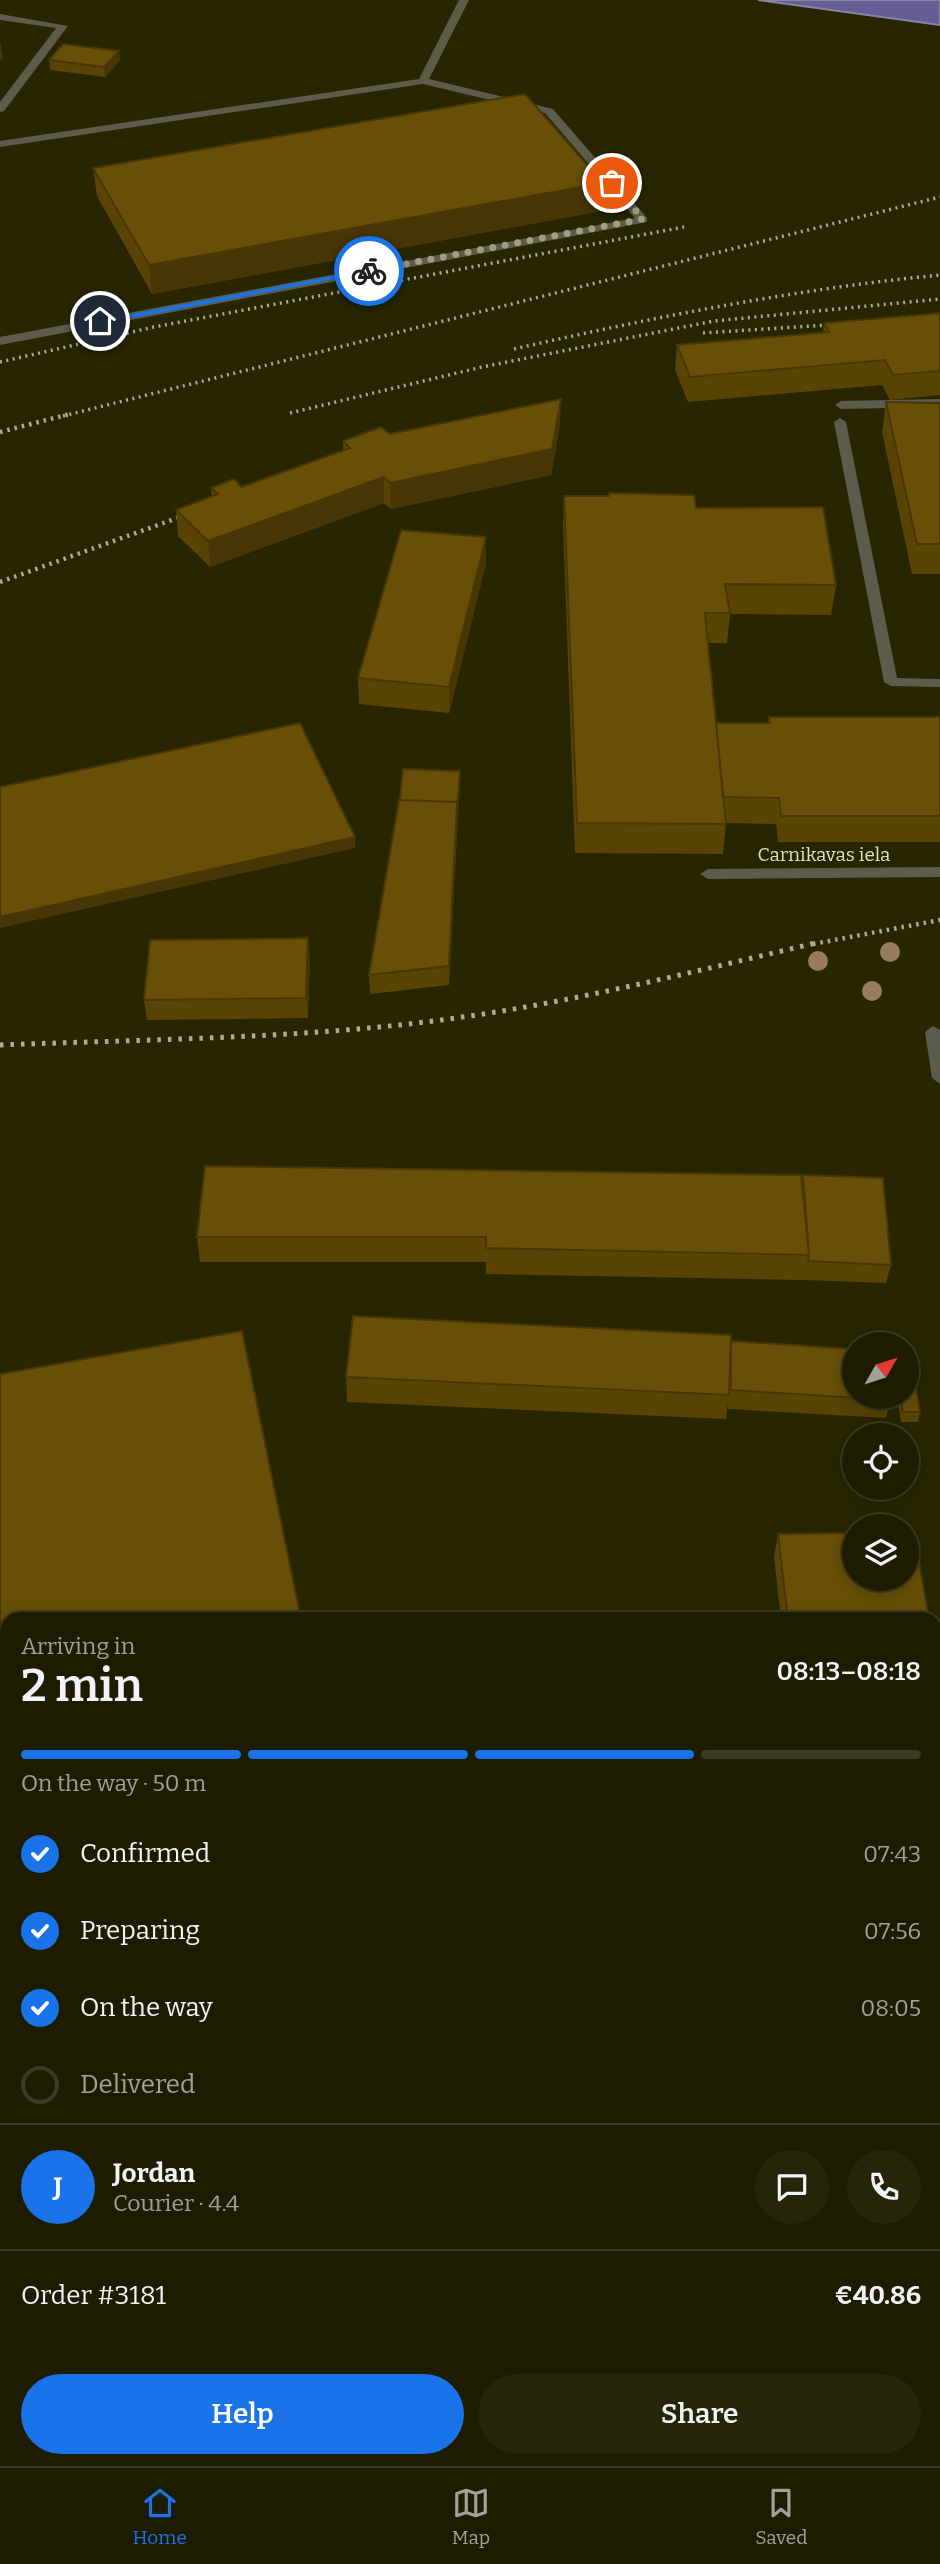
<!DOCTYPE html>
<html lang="en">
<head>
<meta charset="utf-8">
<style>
  :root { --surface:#1d1c00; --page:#25250a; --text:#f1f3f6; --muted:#a0a199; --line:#3b3a22; --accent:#1a73e8 }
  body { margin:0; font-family:Bitter,serif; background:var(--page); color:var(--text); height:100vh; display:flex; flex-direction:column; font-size:26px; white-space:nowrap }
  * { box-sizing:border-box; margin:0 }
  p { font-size:23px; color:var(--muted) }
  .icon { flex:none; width:38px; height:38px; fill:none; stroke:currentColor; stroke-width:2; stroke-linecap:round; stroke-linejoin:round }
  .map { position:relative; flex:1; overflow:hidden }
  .panel { position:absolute; left:0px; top:1612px; width:942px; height:856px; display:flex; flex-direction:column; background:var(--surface); border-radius:21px 21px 0 0; box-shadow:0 4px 18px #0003,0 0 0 2px var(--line) }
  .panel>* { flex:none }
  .needle { width:46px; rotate:51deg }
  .buttons { position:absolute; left:842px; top:1332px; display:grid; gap:14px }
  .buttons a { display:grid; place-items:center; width:77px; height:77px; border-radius:50%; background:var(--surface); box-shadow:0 4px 18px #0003,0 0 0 2px var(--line); font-size:35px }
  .pin { position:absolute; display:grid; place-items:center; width:60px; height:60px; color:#fff; margin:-30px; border:4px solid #fff; border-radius:50%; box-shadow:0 2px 7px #0007 }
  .courier { position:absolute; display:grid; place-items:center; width:70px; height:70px; margin:-35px; border:5px solid #1a73e8; border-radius:50%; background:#fff; color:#222; box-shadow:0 2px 9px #0007 }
  .overview em { font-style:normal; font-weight:600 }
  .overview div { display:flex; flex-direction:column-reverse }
  .overview { display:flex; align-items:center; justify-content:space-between; height:119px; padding:0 21px }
  h1 { font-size:46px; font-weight:600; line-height:52px }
  .bar { display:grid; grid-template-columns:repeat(4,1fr); gap:10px 7px; align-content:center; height:84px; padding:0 21px }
  .bar i { height:9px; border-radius:5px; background:var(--line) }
  .bar .current { background:var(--accent) }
  .bar p { grid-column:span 4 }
  .line { display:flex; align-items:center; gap:18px; padding:0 21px; border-top:2px solid var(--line) }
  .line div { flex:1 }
  .round { display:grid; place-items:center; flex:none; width:74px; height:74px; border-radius:37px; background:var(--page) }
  ol { padding:0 21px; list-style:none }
  li { display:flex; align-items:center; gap:21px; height:77px }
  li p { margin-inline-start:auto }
  li .icon { padding:7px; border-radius:50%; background:var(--accent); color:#fff; stroke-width:4 }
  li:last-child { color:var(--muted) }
  li i { width:38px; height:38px; border:4px solid var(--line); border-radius:50% }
  .action { display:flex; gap:14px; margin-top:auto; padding:14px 21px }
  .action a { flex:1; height:80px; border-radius:42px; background:var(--accent); color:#fff; font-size:28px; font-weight:600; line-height:80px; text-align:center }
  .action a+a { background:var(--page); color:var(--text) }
  .tabs { display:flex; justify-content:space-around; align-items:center; height:98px; border-top:2px solid var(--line); background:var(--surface); font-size:19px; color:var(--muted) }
  .tabs a { display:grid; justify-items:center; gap:4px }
  .tabs .current { color:var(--accent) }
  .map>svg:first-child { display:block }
</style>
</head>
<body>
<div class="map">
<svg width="940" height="2466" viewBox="0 0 940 2466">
  <rect width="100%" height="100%" fill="#272600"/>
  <path fill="#645e95" stroke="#8985a5" stroke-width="2" d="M758 0H940V25Z"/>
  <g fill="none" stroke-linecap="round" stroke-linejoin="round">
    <path fill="#5c5c4c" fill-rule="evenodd" d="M459 0H469L429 79 553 109 647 218V222L0 345V337L635 218 545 113 423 84 0 147V141L419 79Z
      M0 14 68 26 4 111 0 112V102L56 28 0 20Z
      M940 399V407L841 409 835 405 841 401Z
      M840 418 846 422 897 678 940 679V687L891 686 884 682 834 422Z
      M940 867V877L708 879 700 874 708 869Z
      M933 1026 940 1030V1084L932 1078 925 1032Z"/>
    <path stroke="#adad93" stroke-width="3.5" stroke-dasharray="2 4.5" stroke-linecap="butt" d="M703 333 843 324
      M514 349C655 317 796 289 940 275
      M0 362 154 327 684 227
      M290 413 482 367 714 321 940 299
      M63 416 940 197"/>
    <path stroke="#adad93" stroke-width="4.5" stroke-dasharray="2.5 5" stroke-linecap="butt" d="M0 432 70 414
      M0 582 194 512
      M813 944 940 920"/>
    <path stroke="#adad93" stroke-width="5" stroke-dasharray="3.5 7" stroke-linecap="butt" d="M0 1045C152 1039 305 1039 456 1018 579 1001 700 970 820 942"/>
  </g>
  <g fill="#987b5c">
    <circle cx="890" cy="952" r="10"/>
    <circle cx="818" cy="961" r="10"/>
    <circle cx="872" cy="991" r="10"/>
  </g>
  <path fill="#594406" d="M49 60H120L105 77 50 70Z
    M93 168 603 183 601 211 152 294 97 196Z
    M940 313V395L890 400 882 385 688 402 675 370 677 345 823 332 824 323Z
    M886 402 940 403V574H912L882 432Z
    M560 425 551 475 391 509 384 503 210 567 178 536 176 510 212 497 211 488 241 487 343 450V441L390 434Z
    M564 496 696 508 836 585 831 615 730 614 727 643H708L716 724 768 723 769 717H940V842H778L776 824 726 823 723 854 575 853 563 525Z
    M486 537V563L449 713 359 704 358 678Z
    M460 771 449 985 370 994 369 975Z
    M310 957 308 1018 147 1020 144 1000Z
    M803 1175 891 1265 886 1283 805 1280V1278L804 1280 486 1274V1262H200L197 1237 802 1181Z
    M731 1341 890 1400 886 1418 728 1409V1404L726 1419 347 1402 346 1377Z
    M897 1396H906L920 1412 918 1422H901Z
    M778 1534 929 1619H781L774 1557Z
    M934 1653 940 1686V1712L936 1726H934Z"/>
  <path fill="#483705" d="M0 41 3 58 0 61Z
    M119 51 120 60 105 77 104 67Z
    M603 183 601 211 152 294 149 265Z
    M561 399 560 425 551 475 391 509 390 483Z
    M384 477V503L210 567 208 541Z
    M486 537V563L449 713V687Z
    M460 771V782L449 985V966Z
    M355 837V848L0 928V917Z
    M308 938 310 957 308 1018 306 998Z
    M7 1746V1773L0 1774V1747Z"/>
  <path fill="#674f07" stroke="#483705" stroke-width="2" d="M63 44 119 51 104 67 49 60Z
    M525 94 603 183 149 265 93 168Z
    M940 313V371L893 375 885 360 690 377 677 345 829 332 824 323Z
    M561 399 552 449 390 483 384 477 208 541 176 510 218 494 211 488 234 479 241 487 350 448 343 441 381 427 390 434Z
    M886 402 940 403V544H917Z
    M609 493 694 495 696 508 823 507 836 585 725 584 730 613H705L726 824 577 823 564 496H609Z
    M401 530 486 537 449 687 358 678Z
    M769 717H940V816H781L779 798 723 797 716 723H770Z
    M300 723 355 837 0 917V787Z
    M403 769 460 771 457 811V802L400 800Z
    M399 800 457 802 449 966 369 975Z
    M308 938 306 998 144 1000 150 940Z
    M205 1166 801 1175 809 1255 486 1248V1237H197Z
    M803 1175 883 1178 891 1265 808 1261 809 1255Z
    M353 1316 731 1335 729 1395 346 1377Z
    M242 1331 301 1619H7V1746L0 1747V1374Z
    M731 1341 854 1349V1396H890V1400L731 1390Z
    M916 1387 920 1412H903L900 1396H906V1388Z
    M906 1532H914L929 1619H788L778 1534 854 1533V1578H906Z
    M934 1653 940 1686V1703H934Z
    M333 2460H559V2466H332Z"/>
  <path fill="#1a73e8" d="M369 269 372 272 100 324 96 321Z"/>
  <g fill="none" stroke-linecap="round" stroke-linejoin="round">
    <path stroke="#9f9e83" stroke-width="7" stroke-dasharray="0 12.6" d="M369 271 643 219 612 183"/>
  </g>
  <g text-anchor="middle" stroke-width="5" stroke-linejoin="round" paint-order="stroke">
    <g font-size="19" fill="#dfdfc9" stroke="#272600">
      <text x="824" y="861">Carnikavas iela</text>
    </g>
  </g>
</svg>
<div class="buttons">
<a><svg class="needle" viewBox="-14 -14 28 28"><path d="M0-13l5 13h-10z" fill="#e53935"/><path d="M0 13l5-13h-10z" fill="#a0a199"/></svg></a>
<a><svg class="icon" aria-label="locate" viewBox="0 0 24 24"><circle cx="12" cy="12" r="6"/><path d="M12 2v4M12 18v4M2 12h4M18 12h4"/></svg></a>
<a><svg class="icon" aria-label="layers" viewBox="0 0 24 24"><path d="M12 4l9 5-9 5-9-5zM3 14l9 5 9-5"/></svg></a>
</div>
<div class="pin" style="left:612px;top:183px;background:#ea580c"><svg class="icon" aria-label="bag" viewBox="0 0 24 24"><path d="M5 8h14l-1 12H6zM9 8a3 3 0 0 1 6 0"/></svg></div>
<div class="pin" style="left:100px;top:321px;background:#1f2937"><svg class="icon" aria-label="home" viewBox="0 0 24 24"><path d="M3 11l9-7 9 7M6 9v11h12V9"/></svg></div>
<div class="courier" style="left:369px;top:271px"><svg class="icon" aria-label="bike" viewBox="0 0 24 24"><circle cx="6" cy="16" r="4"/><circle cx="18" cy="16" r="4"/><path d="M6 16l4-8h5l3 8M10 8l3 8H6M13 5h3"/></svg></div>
<section class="panel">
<div class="overview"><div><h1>2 min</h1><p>Arriving in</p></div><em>08:13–08:18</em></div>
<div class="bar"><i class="current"></i><i class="current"></i><i class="current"></i><i></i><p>On the way · 50 m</p></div>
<ol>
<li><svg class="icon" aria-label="check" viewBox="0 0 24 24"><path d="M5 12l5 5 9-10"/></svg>Confirmed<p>07:43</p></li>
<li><svg class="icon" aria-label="check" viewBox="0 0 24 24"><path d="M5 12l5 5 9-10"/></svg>Preparing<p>07:56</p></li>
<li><svg class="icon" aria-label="check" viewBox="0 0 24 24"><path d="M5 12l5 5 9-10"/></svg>On the way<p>08:05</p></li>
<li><i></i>Delivered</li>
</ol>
<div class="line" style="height:126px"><b class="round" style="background:var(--accent);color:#fff">J</b><div><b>Jordan</b><p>Courier · 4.4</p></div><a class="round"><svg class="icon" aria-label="chat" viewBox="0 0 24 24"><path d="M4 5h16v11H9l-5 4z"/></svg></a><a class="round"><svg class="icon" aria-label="phone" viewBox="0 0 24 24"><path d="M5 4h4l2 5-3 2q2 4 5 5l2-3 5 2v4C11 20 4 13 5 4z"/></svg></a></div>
<div class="line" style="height:91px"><div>Order #3181</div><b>€40.86</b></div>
<div class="action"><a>Help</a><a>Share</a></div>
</section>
</div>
<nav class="tabs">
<a class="current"><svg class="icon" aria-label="home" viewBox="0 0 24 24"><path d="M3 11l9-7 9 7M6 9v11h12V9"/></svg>Home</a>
<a><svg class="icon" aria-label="map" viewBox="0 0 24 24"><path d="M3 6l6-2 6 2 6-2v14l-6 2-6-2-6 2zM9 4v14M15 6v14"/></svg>Map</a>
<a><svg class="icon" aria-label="saved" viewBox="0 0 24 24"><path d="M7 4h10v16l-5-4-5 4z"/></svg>Saved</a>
</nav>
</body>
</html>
